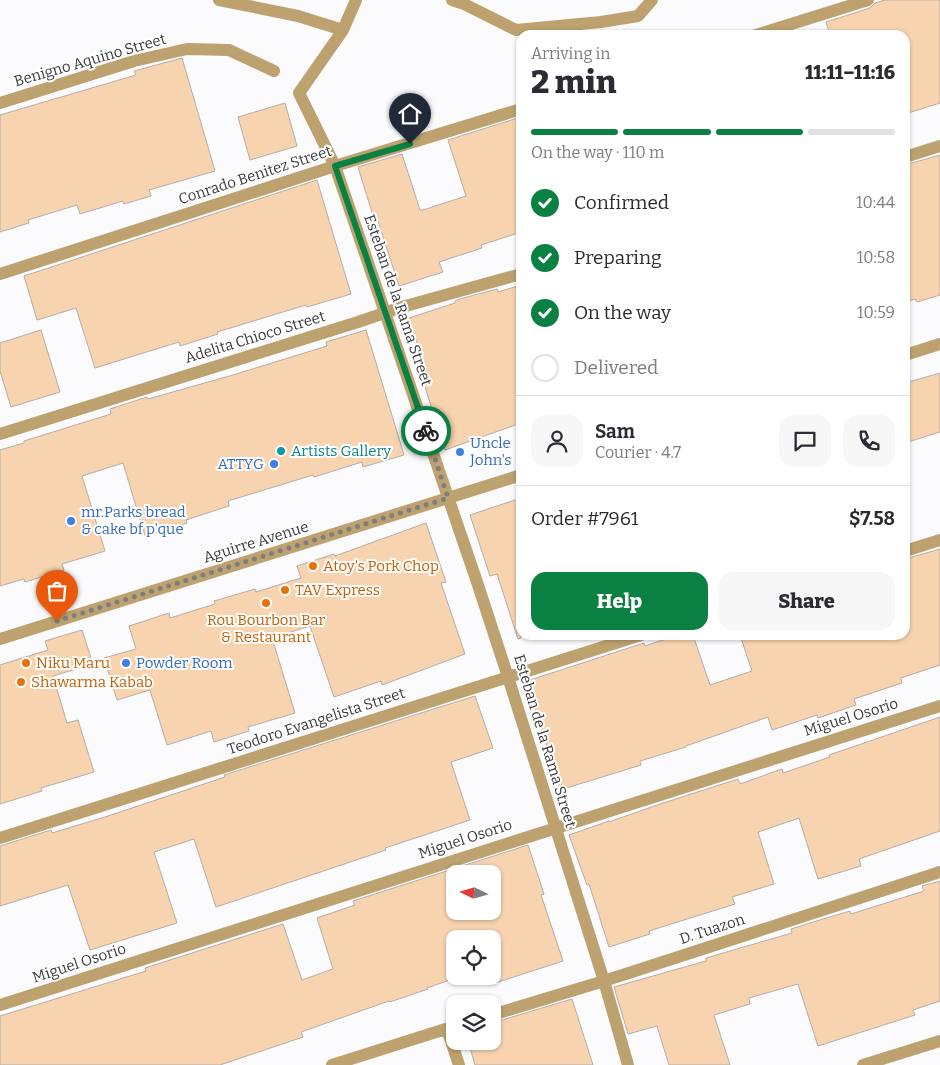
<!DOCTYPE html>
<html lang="en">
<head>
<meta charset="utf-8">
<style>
  :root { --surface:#fff; --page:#f7f7f7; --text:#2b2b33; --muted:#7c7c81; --line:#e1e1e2; --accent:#0b8043 }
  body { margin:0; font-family:Bitter,serif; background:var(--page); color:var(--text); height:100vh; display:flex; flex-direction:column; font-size:19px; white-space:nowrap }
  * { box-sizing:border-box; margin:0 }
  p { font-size:16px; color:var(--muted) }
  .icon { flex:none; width:28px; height:28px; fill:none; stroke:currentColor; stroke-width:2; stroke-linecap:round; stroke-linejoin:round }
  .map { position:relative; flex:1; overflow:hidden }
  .sheet { position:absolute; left:516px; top:30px; width:394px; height:610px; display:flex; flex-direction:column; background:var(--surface); border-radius:15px; box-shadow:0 1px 4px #0004 }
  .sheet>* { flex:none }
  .needle { width:32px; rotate:275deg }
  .fabs { position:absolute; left:446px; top:865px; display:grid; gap:10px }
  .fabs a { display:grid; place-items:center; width:55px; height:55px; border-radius:10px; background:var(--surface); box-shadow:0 1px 4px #0004; font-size:25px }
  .pin { position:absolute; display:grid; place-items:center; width:42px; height:42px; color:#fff; margin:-51px -21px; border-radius:50% 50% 50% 0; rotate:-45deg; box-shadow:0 0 5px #0007 }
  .pin .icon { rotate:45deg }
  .courier { position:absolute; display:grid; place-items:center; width:50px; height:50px; margin:-25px; border:4px solid #0b8043; border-radius:50%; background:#fff; color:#222; box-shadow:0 1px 6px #0007 }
  .headline em { font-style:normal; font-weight:800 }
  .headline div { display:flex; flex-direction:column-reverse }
  .headline { display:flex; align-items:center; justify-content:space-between; height:85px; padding:0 15px }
  h1 { font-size:32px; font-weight:800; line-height:38px }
  .bar { display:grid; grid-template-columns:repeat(4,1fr); gap:8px 5px; align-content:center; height:60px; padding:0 15px }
  .bar i { height:6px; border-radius:4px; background:var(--line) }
  .bar .current { background:var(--accent) }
  .bar p { grid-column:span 4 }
  .line { display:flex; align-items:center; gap:12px; padding:0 15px; border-top:1px solid var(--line) }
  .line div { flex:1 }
  .round { display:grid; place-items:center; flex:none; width:52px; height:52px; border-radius:15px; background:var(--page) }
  ol { padding:0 15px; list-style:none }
  li { display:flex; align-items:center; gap:15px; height:55px }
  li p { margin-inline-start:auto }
  li .icon { padding:5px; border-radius:50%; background:var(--accent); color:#fff; stroke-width:4 }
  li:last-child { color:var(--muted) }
  li i { width:28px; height:28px; border:2px solid var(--line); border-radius:50% }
  .action { display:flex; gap:10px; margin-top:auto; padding:10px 15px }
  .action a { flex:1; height:58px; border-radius:15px; background:var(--accent); color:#fff; font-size:20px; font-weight:800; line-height:58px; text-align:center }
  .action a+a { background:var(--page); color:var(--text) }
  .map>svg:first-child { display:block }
</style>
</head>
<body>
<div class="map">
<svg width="940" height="1065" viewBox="0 0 940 1065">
  <rect width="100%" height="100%" fill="#fbfbfd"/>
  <path fill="#f8d3af" stroke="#b5ada5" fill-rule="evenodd" d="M885 0H940V103L905 114V35H830L826 22 870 8 875 3Z
    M182 58 215 171 149 190 151 196 124 204 123 201 80 214 77 205 28 220 29 223 0 232V115L136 75 134 71Z
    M285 103 297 146 250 160 238 117Z
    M521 117V232L481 245 482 248 439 262 443 272 399 286 377 218 374 219 358 167 402 154 420 210H423L466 196 448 140Z
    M940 155V295L917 302 915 299 905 302V165Z
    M317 180 351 294 307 307 306 305 217 332 218 334 180 346 179 342 95 368 76 308 37 320 24 276Z
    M521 285V423L445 450 423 381 429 380 409 318 455 303V301L460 299 497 289 498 292Z
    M41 330 60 392 11 407 0 371V343Z
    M366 330 404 455 363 467 362 462 314 477 313 475 228 501 229 506 186 520 187 523 145 536 123 463 82 476 105 551 62 564 64 570 25 582 24 579 0 586V450L24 443V441L111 414 110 409 147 397 148 399 233 375 327 346 326 342Z
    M940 373V432L905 443V383Z
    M521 498V638L518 639 497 574 490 576 470 515Z
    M426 523 446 582 441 583 465 654 382 685 381 681 334 697 310 626 272 638 295 713 248 727 249 731 214 742 211 731 167 745 150 690 117 700 104 658 136 649 129 626 169 613 170 618 215 604 214 601 255 589 256 592 301 578 297 566 334 554 335 556Z
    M940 549V665L901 678 902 683 854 699 856 705 818 718 817 715 772 730 768 717 686 746V747L640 761 641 765 560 790 527 681 644 643 645 646 677 635H693L710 685 752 671 740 635H905V559Z
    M82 630 93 664 53 676 67 723 78 720 94 772 41 788 42 791 0 804V665L48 650 45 641Z
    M475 696 493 748 451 762 470 820 385 848 386 850 216 907 194 839 154 852 177 923 90 950 68 885 0 906V846L51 830 52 833 108 816 225 777 224 775Z
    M940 717V831L859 859 861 866 818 879 799 818 758 832 774 884 732 897 735 904 649 931 650 934 609 947 589 884 587 885 569 835 609 821V822L657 805 738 779 740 784 782 769 783 773 830 757 829 755Z
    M528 845 544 894 541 895 563 961 492 984V939H455V978L427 988 428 989 390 1002 389 1001 301 1032 303 1037 220 1065H0V1016L146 971 145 968 283 924 302 980 333 969 317 918 355 905 353 901ZM455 874H492V911H455Z
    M940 881V1001L913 1010 915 1015 818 1046 798 984 749 998 750 1004 714 1015 730 1065H669L657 1026 628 1034 614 987 706 961V958L792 933 791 929 813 922 850 911 851 914 924 891 922 886Z
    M572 999 593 1065H475L468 1041H492V1023Z"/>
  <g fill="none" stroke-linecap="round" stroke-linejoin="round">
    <path stroke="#bda26f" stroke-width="12" d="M219 0 298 16 343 30
      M356 0 343 30 299 93 335 166 477 582 508 677 604 981 628 1065
      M452 0 464 4 516 30 601 22 638 16 652 0
      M756 35 868 0
      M0 103 134 61 187 49 229 50 274 71
      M905 157 940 146
      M0 274 335 166 521 109
      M0 434 358 322 402 307 521 274
      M905 551 940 540
      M0 838 641 635
      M0 1005 940 706
      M492 1015 604 981 940 872
      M447 1029 459 1065
      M332 1065 455 1026
      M863 1065 940 1041"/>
    <path stroke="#bda26f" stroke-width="12" d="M905 355 940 344
      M0 639 521 475"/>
  </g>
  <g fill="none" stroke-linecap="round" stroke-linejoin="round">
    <path stroke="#7e7e81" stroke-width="5" stroke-dasharray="0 9" d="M57 621 448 498 426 431"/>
    <path stroke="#0b8043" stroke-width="6" d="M410 144 335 166 426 431"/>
  </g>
  <circle fill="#0f9aa8" stroke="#fff" stroke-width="2" cx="281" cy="451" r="5"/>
  <g fill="#3f7fe0" stroke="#fff" stroke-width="2">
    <circle cx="460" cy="452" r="5"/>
    <circle cx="274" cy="464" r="5"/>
    <circle cx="71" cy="521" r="5"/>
    <circle cx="126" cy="663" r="5"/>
  </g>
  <g fill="#e8710a" stroke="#fff" stroke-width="2">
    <circle cx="313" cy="566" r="5"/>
    <circle cx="285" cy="590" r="5"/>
    <circle cx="266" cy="603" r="5"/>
    <circle cx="26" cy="663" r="5"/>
    <circle cx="21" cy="682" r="5"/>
  </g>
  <g text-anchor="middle" stroke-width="4" stroke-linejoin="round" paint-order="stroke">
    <g font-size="15" fill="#3a3b3e" stroke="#fff">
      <text transform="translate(90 60) rotate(-16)" y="5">Benigno Aquino Street</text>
      <text transform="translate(255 175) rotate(-18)" y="5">Conrado Benitez Street</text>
      <text transform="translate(398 300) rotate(71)" y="5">Esteban de la Rama Street</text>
      <text transform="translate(255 337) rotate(-17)" y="5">Adelita Chioco Street</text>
      <text transform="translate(256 542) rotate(-17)" y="5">Aguirre Avenue</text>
      <text transform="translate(851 717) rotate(-17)" y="5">Miguel Osorio</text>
      <text transform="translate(316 721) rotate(-18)" y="5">Teodoro Evangelista Street</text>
      <text transform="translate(545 741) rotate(73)" y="5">Esteban de la Rama Street</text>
      <text transform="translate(465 839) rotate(-18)" y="5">Miguel Osorio</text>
      <text transform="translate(712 929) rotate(-18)" y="5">D. Tuazon</text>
      <text transform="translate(79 963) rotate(-18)" y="5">Miguel Osorio</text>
    </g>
    <g font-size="15" fill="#366cbe" stroke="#fff" text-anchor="start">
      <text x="470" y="448">Uncle<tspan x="470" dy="17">John's</tspan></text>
      <text x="264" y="469" text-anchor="end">ATTYG</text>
      <text x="81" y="517">mr.Parks bread<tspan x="81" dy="17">&amp; cake bf p'que</tspan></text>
      <text x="136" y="668">Powder Room</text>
    </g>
    <g font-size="15" fill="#0d838f" stroke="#fff" text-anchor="start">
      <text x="291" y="456">Artists Gallery</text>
    </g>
    <g font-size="15" fill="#c56008" stroke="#fff" text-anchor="start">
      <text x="323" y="571">Atoy's Pork Chop</text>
      <text x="295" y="595">TAV Express</text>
      <text x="266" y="625" text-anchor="middle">Rou Bourbon Bar<tspan x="266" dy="17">&amp; Restaurant</tspan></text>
      <text x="36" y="668">Niku Maru</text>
      <text x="31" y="687">Shawarma Kabab</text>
    </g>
  </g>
</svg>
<div class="fabs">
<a><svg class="needle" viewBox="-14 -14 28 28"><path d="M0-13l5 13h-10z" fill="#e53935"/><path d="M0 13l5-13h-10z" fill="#7c7c81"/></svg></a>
<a><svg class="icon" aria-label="locate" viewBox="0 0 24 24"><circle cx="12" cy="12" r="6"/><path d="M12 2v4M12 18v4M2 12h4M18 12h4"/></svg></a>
<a><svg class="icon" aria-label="layers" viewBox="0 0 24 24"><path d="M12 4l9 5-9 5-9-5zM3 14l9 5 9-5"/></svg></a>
</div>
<div class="pin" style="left:57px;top:621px;background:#ea580c"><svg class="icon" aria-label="bag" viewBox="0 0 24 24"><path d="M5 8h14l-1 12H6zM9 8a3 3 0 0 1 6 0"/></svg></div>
<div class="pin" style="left:410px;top:144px;background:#1f2937"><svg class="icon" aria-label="home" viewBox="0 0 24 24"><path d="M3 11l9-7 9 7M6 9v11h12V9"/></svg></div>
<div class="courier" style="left:426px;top:431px"><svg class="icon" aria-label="bike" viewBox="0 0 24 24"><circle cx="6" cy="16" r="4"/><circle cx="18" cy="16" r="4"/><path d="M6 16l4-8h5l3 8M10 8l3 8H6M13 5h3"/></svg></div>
<section class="sheet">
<div class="headline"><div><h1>2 min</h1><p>Arriving in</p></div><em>11:11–11:16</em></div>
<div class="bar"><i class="current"></i><i class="current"></i><i class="current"></i><i></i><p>On the way · 110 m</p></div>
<ol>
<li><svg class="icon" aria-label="check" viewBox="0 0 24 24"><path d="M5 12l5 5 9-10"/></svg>Confirmed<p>10:44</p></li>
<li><svg class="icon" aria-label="check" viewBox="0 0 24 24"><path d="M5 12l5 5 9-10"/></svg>Preparing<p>10:58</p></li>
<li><svg class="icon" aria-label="check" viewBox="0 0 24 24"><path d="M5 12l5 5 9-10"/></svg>On the way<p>10:59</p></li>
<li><i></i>Delivered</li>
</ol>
<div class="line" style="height:90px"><a class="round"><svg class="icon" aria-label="person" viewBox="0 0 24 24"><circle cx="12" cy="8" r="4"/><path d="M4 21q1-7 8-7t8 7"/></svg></a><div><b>Sam</b><p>Courier · 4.7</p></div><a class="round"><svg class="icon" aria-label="chat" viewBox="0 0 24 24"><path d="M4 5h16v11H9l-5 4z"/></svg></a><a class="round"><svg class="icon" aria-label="phone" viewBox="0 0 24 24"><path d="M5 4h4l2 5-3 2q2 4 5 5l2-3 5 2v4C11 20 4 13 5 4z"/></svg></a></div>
<div class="line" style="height:65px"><div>Order #7961</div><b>$7.58</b></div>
<div class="action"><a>Help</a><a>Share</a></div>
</section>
</div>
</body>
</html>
